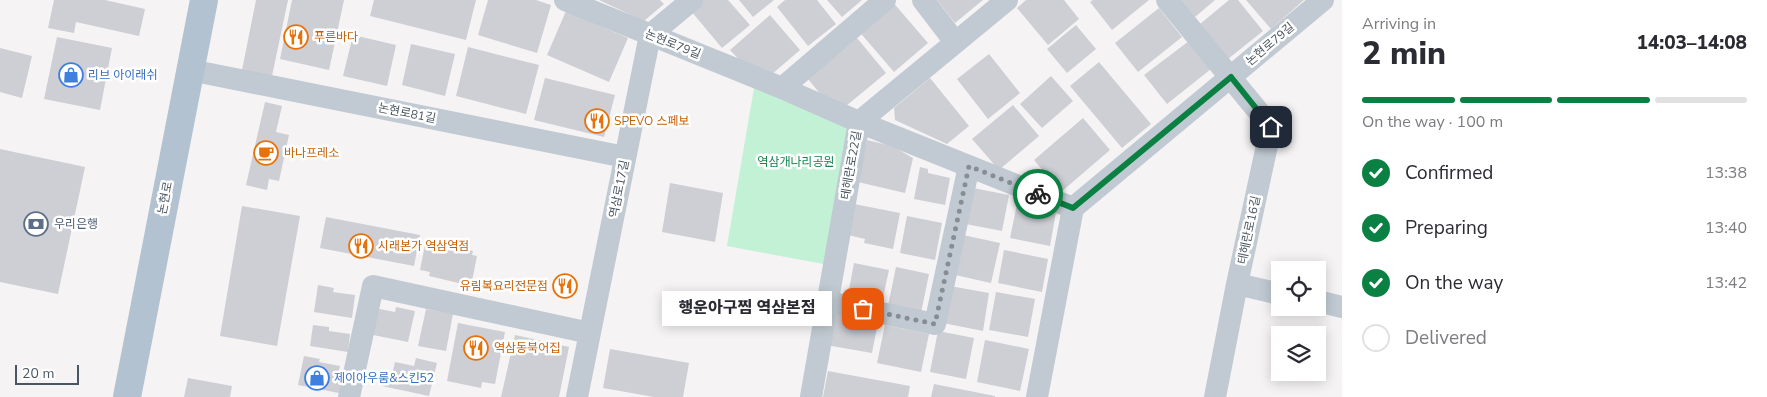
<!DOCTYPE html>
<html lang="en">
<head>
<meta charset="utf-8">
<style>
  :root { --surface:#fff; --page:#f7f7f7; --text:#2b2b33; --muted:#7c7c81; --line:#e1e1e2; --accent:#0b8043 }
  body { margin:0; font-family:"Nunito Sans","Noto Sans KR",sans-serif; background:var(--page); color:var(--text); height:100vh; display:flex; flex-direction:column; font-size:19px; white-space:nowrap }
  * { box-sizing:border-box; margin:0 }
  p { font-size:16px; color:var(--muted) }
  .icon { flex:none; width:28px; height:28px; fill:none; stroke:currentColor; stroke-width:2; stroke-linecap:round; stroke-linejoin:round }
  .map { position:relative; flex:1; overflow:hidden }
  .panel { display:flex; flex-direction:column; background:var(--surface); width:425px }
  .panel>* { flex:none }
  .fabs { position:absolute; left:1271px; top:261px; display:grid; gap:10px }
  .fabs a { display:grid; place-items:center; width:55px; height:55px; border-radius:0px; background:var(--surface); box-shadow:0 2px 12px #0003; font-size:25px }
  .scale { position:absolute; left:15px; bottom:12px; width:64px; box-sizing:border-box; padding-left:5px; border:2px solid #4a5661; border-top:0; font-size:14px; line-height:18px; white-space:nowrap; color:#4a5661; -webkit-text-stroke:4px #fff; paint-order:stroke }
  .pin { position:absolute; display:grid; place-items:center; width:42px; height:42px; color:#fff; margin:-21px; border-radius:10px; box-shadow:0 2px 8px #0006 }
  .courier { position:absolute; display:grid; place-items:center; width:50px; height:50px; margin:-25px; border:4px solid #0b8043; border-radius:50%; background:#fff; color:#222; box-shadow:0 1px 6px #0007 }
  .bubble { position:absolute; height:35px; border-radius:0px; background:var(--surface); box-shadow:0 2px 12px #0003; font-size:16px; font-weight:800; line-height:35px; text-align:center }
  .summary em { font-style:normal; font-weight:800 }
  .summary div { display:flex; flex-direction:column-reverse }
  .summary { display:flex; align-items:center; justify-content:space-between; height:85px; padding:0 20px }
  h1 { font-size:32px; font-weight:800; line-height:38px }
  .bar { display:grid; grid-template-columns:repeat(4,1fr); gap:8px 5px; align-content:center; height:60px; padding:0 20px }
  .bar i { height:6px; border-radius:4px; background:var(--line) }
  .bar .on { background:var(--accent) }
  .bar p { grid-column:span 4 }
  ol { padding:0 20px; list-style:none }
  li { display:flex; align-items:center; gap:15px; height:55px }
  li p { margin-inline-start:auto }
  li .icon { padding:5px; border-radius:50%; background:var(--accent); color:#fff; stroke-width:4 }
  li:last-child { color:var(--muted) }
  li i { width:28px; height:28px; border:2px solid var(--line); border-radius:50% }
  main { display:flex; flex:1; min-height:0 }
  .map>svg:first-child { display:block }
</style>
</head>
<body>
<main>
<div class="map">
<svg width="1342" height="397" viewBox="0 0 1342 397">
  <rect width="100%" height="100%" fill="#f5f3f3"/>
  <path fill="#c3f1d5" d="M754 88 857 127 829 265 727 246Z"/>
  <path fill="#cdcfd5" d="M54 0H105L145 9 139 36 76 22 74 33 48 28Z
    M256 0H288L272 76 242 70Z
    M292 0H344L329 70 280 59Z
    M374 0H476L466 40 370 16Z
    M488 0H536L551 5 537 53 478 35Z
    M599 0H660L664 4 644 21Z
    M703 0H728L750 25 722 48 691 11Z
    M739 0H774L753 17Z
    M785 0H817L836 24 808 46 777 7Z
    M827 0H862L842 17Z
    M891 0 928 43 894 72 857 29Z
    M937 0H983L955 23Z
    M1026 0H1064L1079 19 1048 45 1017 8Z
    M1093 0H1149L1112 30 1090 2Z
    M1180 0H1215L1195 17Z
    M1229 0H1238L1263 31 1228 59 1200 24Z
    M1246 0H1304L1271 29Z
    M1159 8 1182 37 1138 72 1115 43Z
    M566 11 628 38 609 82 547 55Z
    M770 15 800 50 771 75 747 68 730 50Z
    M1076 25 1096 49 1067 73 1047 49Z
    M353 35 396 45 387 86 343 76Z
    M57 37 112 48 100 110 44 99Z
    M857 38 886 73 846 106 826 101 808 79Z
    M1189 41 1211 69 1167 104 1144 75Z
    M411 44 455 54 445 96 402 85Z
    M468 47 539 65 526 114 456 96Z
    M0 48 32 56 22 98 0 92Z
    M989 54 1020 93 988 119 957 79Z
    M1099 62 1151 124 1122 148 1070 86Z
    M1051 76 1073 101 1042 128 1020 104Z
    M545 78 615 95 604 137 534 120Z
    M930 78 969 126 947 144 895 120 894 108Z
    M265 102 282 106 276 132 289 135 279 181 269 179 267 190 246 185Z
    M1013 105 1039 136 999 170 972 139Z
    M1083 118 1110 150 1061 192 1034 160Z
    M867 140 892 146 913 158 905 193 858 182Z
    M0 149 85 167 58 294 0 282Z
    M920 167 928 169V173L950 178 945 205 914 199Z
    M670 183 723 193 715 242 662 232Z
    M973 188 1009 195 1002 231 966 224Z
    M854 204 900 213 893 249 864 243 865 239 848 235Z
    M1017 204 1056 212 1050 246 1010 238Z
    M242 206 300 216 277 346 220 336Z
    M907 216 942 223 935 260 900 253Z
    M326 217 420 235 414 266 320 248Z
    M963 235 1000 243 991 283 955 275Z
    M425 245 454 251 455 247 473 251 472 255 477 256 471 286 429 276 430 272 420 270Z
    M1004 250 1048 259 1042 292 998 283Z
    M854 263 889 270 882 302 848 295Z
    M896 267 929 274 921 313 888 306Z
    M318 285 334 288 333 292 355 295 352 318 314 312Z
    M950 286 989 293 983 331 943 323Z
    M996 292 1035 299 1028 337 989 330Z
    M396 307 415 311 408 342 368 334 374 308 395 312Z
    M426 309 453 314 446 351 418 346Z
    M832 314 878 322 872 353 826 345Z
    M458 323 505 332 495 384 482 382 481 388 447 381Z
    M313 325 329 327V331L350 334 348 352 310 346Z
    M885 325 929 334 921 372 877 363Z
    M938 331 974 338 966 379 930 372Z
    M515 335 569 347 559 397H501Z
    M985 340 1029 349 1020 391 977 382Z
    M610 349 689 363 683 397H654L603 388Z
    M304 356 320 359 319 362 340 366 339 371 344 372 339 393 298 385Z
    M416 358 437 363 429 396 382 386 384 373 392 375 395 362 414 366Z
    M828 371 910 386 908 397H823Z
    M188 378 232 386 230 397H184Z
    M934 384 995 396V397H931Z"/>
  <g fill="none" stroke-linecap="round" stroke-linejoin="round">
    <path stroke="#c1cad2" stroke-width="22" d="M565 0 782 88 859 122 1073 208
      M923 0 955 42
      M1167 0 1271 127 1237 284 1215 397
      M190 70 625 157
      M782 88 885 0
      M1073 208 1323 0
      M1237 284 1280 294
      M1318 301 1342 307
      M828 302 935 324 969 166
      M349 397 373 286 590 333
      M577 397 650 35 692 0
      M811 397 859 122 1007 0
      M1037 397 1073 208"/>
    <path stroke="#b3c2d1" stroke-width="28" d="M127 397 204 0"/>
  </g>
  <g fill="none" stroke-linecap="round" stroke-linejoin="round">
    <path stroke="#868d94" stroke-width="5" stroke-dasharray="0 9" d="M863 309 935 324 969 166 1038 194"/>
    <path stroke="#0b8043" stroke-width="6" d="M1038 194 1073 208 1231 77 1271 127"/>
  </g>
  <defs>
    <g id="restaurant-ring" transform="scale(1.25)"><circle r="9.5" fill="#fff" stroke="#e8710a" stroke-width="1.5"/><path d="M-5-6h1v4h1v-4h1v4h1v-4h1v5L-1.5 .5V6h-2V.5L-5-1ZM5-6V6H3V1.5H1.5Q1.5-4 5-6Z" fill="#e8710a"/></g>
    <g id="shop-ring" transform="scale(1.25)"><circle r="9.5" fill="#fff" stroke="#3f7fe0" stroke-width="1.5"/><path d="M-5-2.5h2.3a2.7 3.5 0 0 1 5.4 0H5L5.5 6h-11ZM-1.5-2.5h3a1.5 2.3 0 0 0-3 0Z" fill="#3f7fe0"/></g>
    <g id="cafe-ring" transform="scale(1.25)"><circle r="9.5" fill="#fff" stroke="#e8710a" stroke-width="1.5"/><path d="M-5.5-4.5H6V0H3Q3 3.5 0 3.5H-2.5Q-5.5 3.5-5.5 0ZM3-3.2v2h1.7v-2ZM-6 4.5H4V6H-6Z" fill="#e8710a"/></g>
    <g id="bank-ring" transform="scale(1.25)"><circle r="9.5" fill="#fff" stroke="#5c6f8a" stroke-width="1.5"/><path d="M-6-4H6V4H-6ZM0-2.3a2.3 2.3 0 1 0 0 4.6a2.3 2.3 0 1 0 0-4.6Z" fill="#5c6f8a"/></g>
  </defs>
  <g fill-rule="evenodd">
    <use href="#restaurant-ring" x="296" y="37"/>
    <use href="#shop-ring" x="71" y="75"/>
    <use href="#restaurant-ring" x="597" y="121"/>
    <use href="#cafe-ring" x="266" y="153"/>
    <use href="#bank-ring" x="36" y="224"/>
    <use href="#restaurant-ring" x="361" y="246"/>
    <use href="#restaurant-ring" x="565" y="286"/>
    <use href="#restaurant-ring" x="476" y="348"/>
    <use href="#shop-ring" x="317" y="378"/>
  </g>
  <g text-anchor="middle" stroke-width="5" stroke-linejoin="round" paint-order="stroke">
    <g font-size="12" fill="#c56008" stroke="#fff" text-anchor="start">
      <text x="314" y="41">푸른바다</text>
      <text x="614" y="125">SPEVO 스페보</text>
      <text x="284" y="157">바나프레소</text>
      <text x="378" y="250">시래본가 역삼역점</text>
      <text x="548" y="290" text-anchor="end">유림복요리전문점</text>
      <text x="494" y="352">역삼동북어집</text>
    </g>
    <g font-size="12" fill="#4a5661" stroke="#fff">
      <text transform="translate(673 44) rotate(22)" y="4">논현로79길</text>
      <text transform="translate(1270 44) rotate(-40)" y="4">논현로79길</text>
      <text transform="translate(407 113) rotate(11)" y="4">논현로81길</text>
      <text transform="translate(851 165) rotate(-80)" y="4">테헤란로22길</text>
      <text transform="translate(619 189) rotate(-79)" y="4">역삼로17길</text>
      <text transform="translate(165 198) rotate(-79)" y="4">논현로</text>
      <text transform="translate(1249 230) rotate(-78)" y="4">테헤란로16길</text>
    </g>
    <g font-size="12" fill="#366cbe" stroke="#fff" text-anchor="start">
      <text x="88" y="79">리브 아이래쉬</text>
      <text x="334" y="382">제이아우룸&amp;스킨52</text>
    </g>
    <g font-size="12" fill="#17864f" stroke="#fff">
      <text x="796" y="166">역삼개나리공원</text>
    </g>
    <g font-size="12" fill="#4e5e75" stroke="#fff" text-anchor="start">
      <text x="54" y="228">우리은행</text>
    </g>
  </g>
</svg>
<div class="fabs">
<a><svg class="icon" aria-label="locate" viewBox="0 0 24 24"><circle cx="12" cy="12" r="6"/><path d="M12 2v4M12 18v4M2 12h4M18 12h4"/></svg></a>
<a><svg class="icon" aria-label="layers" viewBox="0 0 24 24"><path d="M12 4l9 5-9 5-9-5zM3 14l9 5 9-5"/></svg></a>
</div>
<div class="scale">20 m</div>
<div class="pin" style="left:863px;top:309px;background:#ea580c"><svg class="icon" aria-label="bag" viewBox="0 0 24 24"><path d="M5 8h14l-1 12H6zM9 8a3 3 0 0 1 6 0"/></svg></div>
<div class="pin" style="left:1271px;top:127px;background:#1f2937"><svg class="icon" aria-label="home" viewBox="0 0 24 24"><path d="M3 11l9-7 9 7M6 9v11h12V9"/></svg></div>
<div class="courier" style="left:1038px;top:194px"><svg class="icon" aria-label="bike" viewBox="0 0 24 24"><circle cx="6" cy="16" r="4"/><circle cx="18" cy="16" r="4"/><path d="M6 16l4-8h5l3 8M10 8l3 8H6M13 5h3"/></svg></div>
<div class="bubble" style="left:662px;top:291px;width:170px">행운아구찜 역삼본점</div>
</div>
<section class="panel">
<div class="summary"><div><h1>2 min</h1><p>Arriving in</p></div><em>14:03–14:08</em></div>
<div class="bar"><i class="on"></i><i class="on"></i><i class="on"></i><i></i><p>On the way · 100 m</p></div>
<ol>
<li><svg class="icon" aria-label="check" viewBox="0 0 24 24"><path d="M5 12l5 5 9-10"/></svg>Confirmed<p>13:38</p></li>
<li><svg class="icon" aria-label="check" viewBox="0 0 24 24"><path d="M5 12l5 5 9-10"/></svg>Preparing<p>13:40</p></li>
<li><svg class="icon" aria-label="check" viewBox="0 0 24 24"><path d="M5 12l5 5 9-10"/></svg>On the way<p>13:42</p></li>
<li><i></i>Delivered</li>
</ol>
</section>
</main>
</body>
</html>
